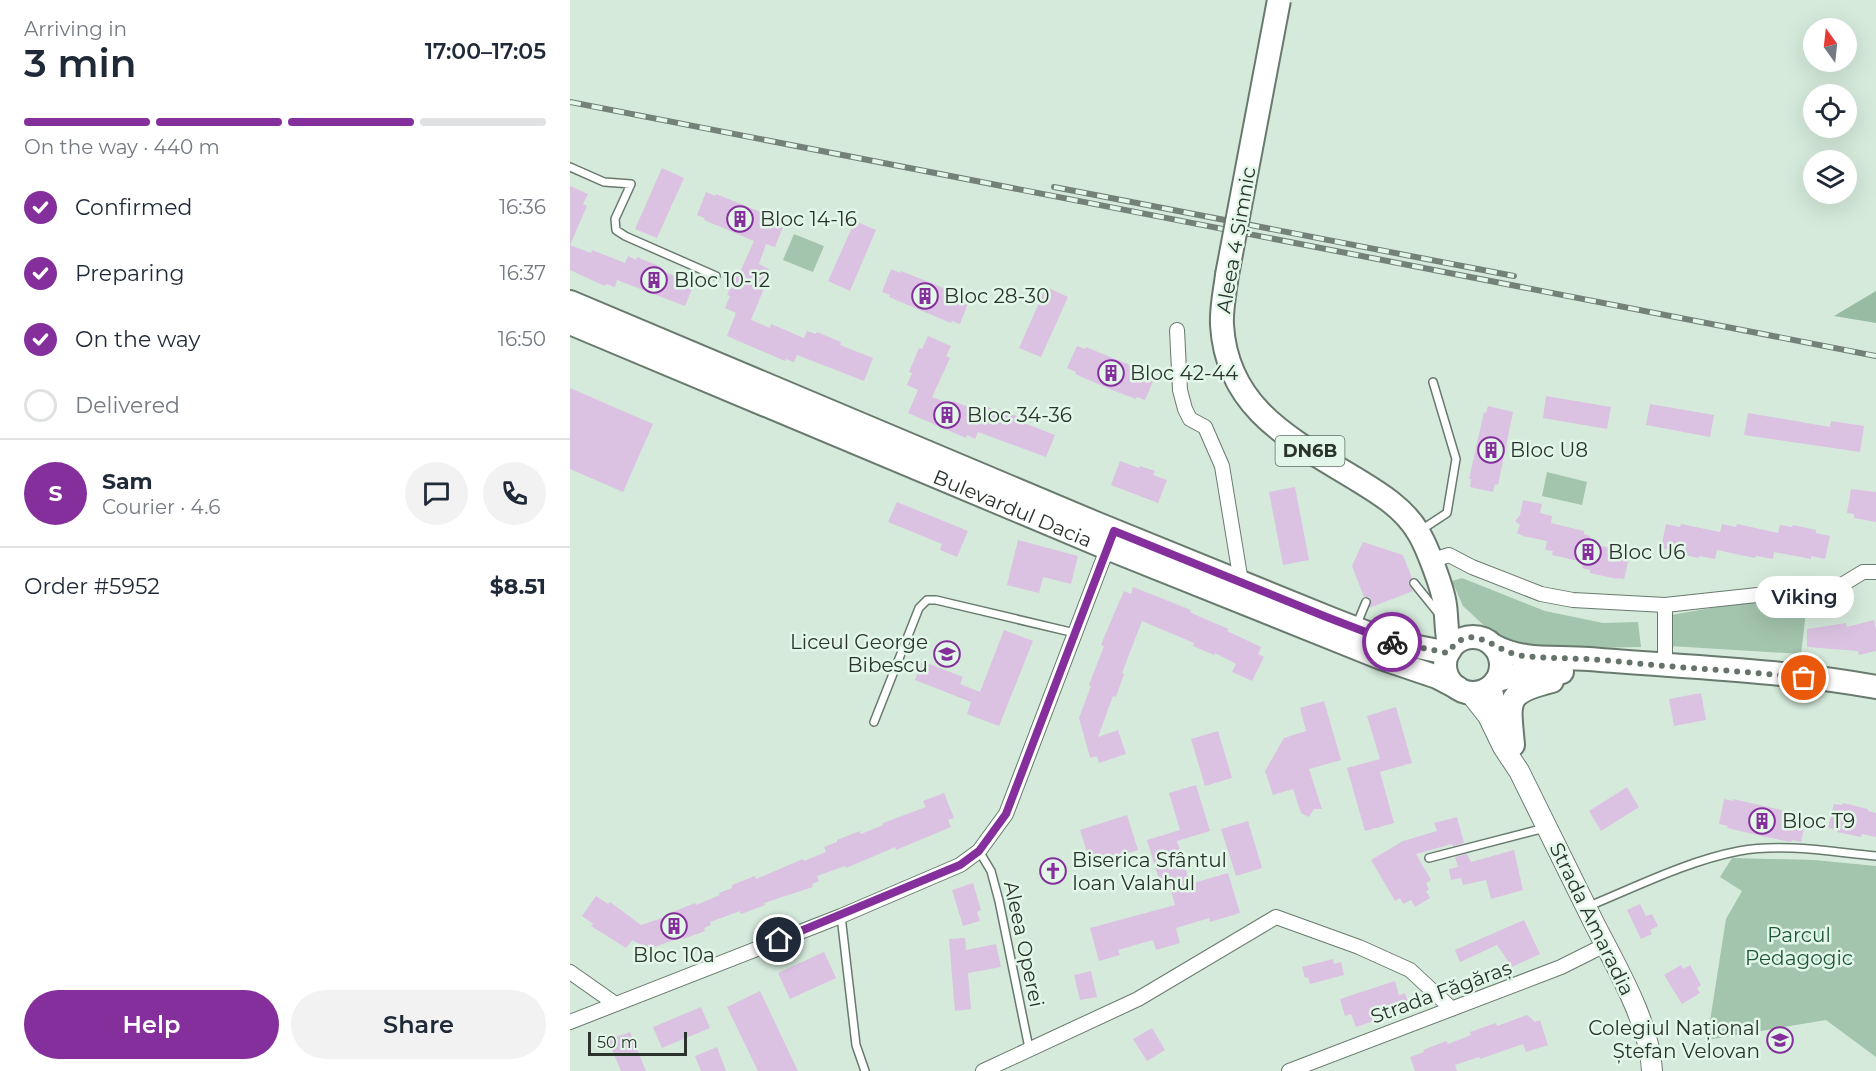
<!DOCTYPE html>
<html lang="en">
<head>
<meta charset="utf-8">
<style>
  :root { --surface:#fff; --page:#f2f2f3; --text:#1f2937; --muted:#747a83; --line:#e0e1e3; --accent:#842f9c }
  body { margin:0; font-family:Montserrat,sans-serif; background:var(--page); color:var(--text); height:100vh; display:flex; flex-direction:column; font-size:22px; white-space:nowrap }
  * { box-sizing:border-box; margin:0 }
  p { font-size:20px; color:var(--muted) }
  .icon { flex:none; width:33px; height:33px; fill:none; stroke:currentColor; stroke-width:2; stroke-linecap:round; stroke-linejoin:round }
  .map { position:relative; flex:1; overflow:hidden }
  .panel { display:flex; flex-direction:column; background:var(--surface); width:570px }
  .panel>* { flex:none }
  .needle { width:39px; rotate:345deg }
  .controls { position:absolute; left:1233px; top:18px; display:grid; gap:12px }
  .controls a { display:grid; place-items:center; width:54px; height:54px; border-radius:50%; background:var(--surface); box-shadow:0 6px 24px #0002; font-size:30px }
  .scale { position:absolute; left:18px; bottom:15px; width:99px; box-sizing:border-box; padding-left:6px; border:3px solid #2b332d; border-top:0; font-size:16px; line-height:21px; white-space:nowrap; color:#2b332d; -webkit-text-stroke:4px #e3f7e8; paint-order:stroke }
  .pin { position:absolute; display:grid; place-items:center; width:51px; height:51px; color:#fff; margin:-26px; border:3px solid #fff; border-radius:50%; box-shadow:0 2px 6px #0007 }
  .courier { position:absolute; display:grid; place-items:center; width:60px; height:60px; margin:-30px; border:4px solid #842f9c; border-radius:50%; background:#fff; color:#222; box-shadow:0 2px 8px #0007 }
  .bubble { position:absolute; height:42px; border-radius:21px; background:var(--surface); box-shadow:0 6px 24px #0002; font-size:20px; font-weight:600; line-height:42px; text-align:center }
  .headline em { font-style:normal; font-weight:600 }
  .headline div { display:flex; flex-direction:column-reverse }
  .headline { display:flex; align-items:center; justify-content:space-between; height:102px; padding:0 24px }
  h1 { font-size:39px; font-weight:600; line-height:45px }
  .bar { display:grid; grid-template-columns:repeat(4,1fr); gap:9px 6px; align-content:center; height:72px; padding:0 24px }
  .bar i { height:8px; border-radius:4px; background:var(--line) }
  .bar .selected { background:var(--accent) }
  .bar p { grid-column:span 4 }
  .line { display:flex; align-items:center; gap:15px; padding:0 24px; border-top:2px solid var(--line) }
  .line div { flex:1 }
  .round { display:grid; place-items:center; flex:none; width:63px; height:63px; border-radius:32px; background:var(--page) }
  ol { padding:0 24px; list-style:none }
  li { display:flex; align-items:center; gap:18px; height:66px }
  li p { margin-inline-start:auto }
  li .icon { padding:6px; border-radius:50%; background:var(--accent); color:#fff; stroke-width:4 }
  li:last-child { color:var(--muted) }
  li i { width:33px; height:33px; border:3px solid var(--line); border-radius:50% }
  .button { display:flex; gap:12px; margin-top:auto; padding:12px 24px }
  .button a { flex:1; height:69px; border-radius:36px; background:var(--accent); color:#fff; font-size:24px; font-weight:600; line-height:69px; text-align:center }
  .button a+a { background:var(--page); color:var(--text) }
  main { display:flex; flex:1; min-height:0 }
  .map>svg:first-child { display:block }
</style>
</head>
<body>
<main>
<section class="panel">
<div class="headline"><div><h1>3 min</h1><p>Arriving in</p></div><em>17:00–17:05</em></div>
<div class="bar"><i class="selected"></i><i class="selected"></i><i class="selected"></i><i></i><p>On the way · 440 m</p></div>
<ol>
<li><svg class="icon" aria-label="check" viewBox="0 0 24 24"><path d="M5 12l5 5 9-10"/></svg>Confirmed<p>16:36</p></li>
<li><svg class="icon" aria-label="check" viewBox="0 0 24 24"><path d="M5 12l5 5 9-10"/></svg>Preparing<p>16:37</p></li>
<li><svg class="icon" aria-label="check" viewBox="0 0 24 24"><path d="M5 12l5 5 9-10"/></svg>On the way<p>16:50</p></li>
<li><i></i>Delivered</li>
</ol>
<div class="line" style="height:108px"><b class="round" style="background:var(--accent);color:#fff">S</b><div><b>Sam</b><p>Courier · 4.6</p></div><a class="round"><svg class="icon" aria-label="chat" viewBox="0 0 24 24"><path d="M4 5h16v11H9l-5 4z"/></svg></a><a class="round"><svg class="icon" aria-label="phone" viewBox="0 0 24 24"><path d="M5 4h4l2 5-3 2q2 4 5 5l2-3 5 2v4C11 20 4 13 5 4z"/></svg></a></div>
<div class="line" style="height:78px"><div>Order #5952</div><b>$8.51</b></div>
<div class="button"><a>Help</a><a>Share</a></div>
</section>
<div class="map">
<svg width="1306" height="1071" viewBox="0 0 1306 1071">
  <rect width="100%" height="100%" fill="#d5eadb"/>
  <path fill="#a3c4ad" d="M224 234 254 246 243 272 213 260Z
    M977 472 1017 482 1012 505 972 496Z
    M892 578 975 611 1033 623 1068 622 1071 647 949 649 921 632 893 606 882 581Z
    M1238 596 1231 654 1100 646 1101 615 1176 602Z
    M1162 858 1244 860 1306 866V1057L1256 1020 1137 1040 1156 919 1172 891 1150 877Z"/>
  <path fill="#98bba3" d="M1306 291V323L1264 316Z"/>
  <path fill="#dbc2e2" d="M92 168 114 178 87 238 65 229Z
    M0 186 18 194 13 204 17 206 0 245 21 253 22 250 55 263 58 256 66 260 67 257 91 267 90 270 124 284 115 306 47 280 45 287 36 284 35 286 0 270Z
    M136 192 145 196 146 194 206 218 205 220 214 224 205 247 196 244 189 264 199 269 194 279 197 281 181 320 200 328 201 324 234 338 237 331 246 334 247 332 271 342 270 345 303 358 294 381 227 355 224 362 216 359 215 361 157 336 166 313 155 308 160 296 157 295 167 271 170 272 184 241 134 220 135 218 127 215Z
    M285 221 306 230 280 291 258 281Z
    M321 269 330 273 331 271 391 295V297L399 301 390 324 382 321 381 323 357 313 319 297 320 295 312 292Z
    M476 287 498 297 471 357 449 348Z
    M358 336 381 346 376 356 380 358 362 397 381 404 383 401 416 414 418 407 427 411 428 409 452 418 451 422 485 435 476 457 408 432 405 439 397 435 396 438 338 413 348 390 337 385 342 373 339 372 349 348 352 349Z
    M507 346 515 349 516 347 540 357 577 372 576 374 585 377 575 400 567 397 566 399 542 390 505 374 506 372 497 368Z
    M0 388 83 424 53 492 0 469Z
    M976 396 1041 407 1037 429 973 418Z
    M1080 404 1144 415 1140 437 1076 425Z
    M918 406 943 412 928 485 925 484 923 492 900 487 901 479H899L914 412 916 413Z
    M1178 413 1260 427 1261 421 1294 426 1290 452 1174 435Z
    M550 461 569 468 570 466 585 471 583 475 597 480 588 503 541 485Z
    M725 487 739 560 713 565 699 492Z
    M1281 489 1306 492V522L1284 518V514L1277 513Z
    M953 500 972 504 970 513 982 516 981 523 1014 531V534L1020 536 1019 543 1053 551V553L1060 555 1054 579 1047 578V579L1020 573V570L1012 568 1013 562 982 555 983 551 975 550 977 541 953 536 947 533 950 525 945 521 950 515Z
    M327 502 398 531 387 557 370 550 372 544 318 522Z
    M1096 524 1110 527 1111 524 1150 532 1152 524 1166 527 1167 524 1208 533 1210 525 1222 527 1223 525 1246 530V533L1260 536 1255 559 1241 556V559L1204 552 1203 559 1186 556 1185 558 1147 550 1145 559 1129 556V558L1104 553V551L1091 548Z
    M448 540 508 556 501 584 473 577 469 593 437 585Z
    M793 542 833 555 842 578 838 583 843 591 799 608 801 601 799 597H794L782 566Z
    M563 587 621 610 620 612 628 616 659 629 657 631 691 647 688 654 694 657 682 681 662 672 666 664 645 653 644 655 623 646 624 643 572 621 552 673 554 674 546 697 543 696 528 737 548 730 556 754 529 763 527 756 520 758 509 718 521 686 519 685 534 646 531 645 540 623 554 591 561 594Z
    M1304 620 1306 630V651L1289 655 1288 651 1237 647V629L1276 623 1277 627Z
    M434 630 463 641 429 726 397 714 401 702 345 680 352 661 393 677 390 684 410 692Z
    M1131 693 1136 720 1104 726 1099 699Z
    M754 701 771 760 739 769 752 809H744L739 817 731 813 723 789 703 795 695 771 714 738 736 731 730 708Z
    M826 707 842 763 810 772 824 823 795 831 777 768 810 759 797 716Z
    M648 731 662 778 635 786 621 739Z
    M626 785 640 831 607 841 620 884 658 873 670 913 640 922 639 918 606 928 610 943 586 950 583 940 548 950 550 955 529 961 520 928 605 905 599 884 591 886 577 840 610 830 599 793Z
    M1057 787 1069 807 1031 831 1019 811Z
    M374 793 384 818 378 820 381 827 326 850 325 847 316 851 276 868 275 866 247 876 249 881 242 884 243 887 194 903 195 905 171 914 170 911 140 922 141 925 134 928 135 931 113 939 112 937 79 949 62 940 56 948 21 926 23 924 12 916 26 896 38 904 40 902 71 925 101 915 100 913 125 903 126 905 150 895 149 893 162 888V885L185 876 186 879 233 859 234 861 256 852 254 847 267 842V840L290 831 291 834 313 825V823L356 807 353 801Z
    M1154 799 1163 801V799L1228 814 1227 816 1236 818 1231 842 1222 840 1221 842 1196 837 1157 828 1158 826 1149 824Z
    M1273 803 1298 809V811L1306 813V837L1292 834 1291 837 1267 832 1268 830 1258 828 1264 804 1272 805Z
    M557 815 568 850 521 864 510 830Z
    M887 817 894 843 883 846 882 844 846 854 861 880 856 883 859 890 856 891 860 898 845 907 841 900 833 904 830 898 825 901 801 860 833 841 867 831 864 823Z
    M678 821 692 868 666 876 651 829Z
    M944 850 953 890 921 899 916 880 893 885 891 878 881 880 879 869 888 867 885 857 897 854 901 862Z
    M403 883 411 910 407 912 410 921 393 926 382 890Z
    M1070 904 1076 916 1082 914 1088 926 1080 930 1082 934 1071 939 1057 910Z
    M954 920 970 954 942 967 927 945 890 962 885 950Z
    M395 938 396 950 426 944 431 967 398 973 401 1009 385 1011 379 939Z
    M254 952 266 978 220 999 208 973Z
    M763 959 764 964 771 962 774 975 740 984 738 977 735 978 732 967Z
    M1111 965 1113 969 1120 965 1131 985 1127 988 1130 993 1112 1004 1094 975Z
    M521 971 527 997 510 1000 504 975Z
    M825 981 829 995 835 993 840 1009 786 1027 781 1014 775 1016 770 999Z
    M190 991 228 1071H188L157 1007Z
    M131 1007 140 1028 92 1048 83 1027Z
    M957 1015 965 1022 970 1020 978 1045 956 1052 953 1044 910 1059 909 1057 885 1065 887 1071H845L840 1057 854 1052 853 1050 876 1041 878 1044 901 1035 900 1032 926 1023 927 1026Z
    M582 1028 595 1050 577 1061 563 1039Z
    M60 1032 76 1071H51L38 1040Z
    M147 1047 156 1071H131L125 1056Z"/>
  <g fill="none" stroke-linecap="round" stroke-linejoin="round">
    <g stroke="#687a6d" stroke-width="10">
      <path id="lane" d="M0 167 34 182 61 184 45 219 46 230 55 236 146 276
        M851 530 877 513 886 459 863 382
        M844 583 869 614
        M786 626 796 602
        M304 722 349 608 357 600H366L505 633
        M409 851 421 871 429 901 459 1048
        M859 858 975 828
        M1019 906C1068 886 1117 861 1169 851 1213 843 1262 852 1306 856
        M271 916 286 1045 295 1071"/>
    </g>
    <g stroke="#687a6d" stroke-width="16">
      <path id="street" d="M607 330 610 390 615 409 620 419 635 427 652 466 671 582
        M860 561 879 555 902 567 971 594 1003 600 1095 605 1270 586 1293 572H1306
        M1095 605V666
        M0 972 44 1003
        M0 1022 271 916 390 865 409 851 436 814 539 544
        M413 1071 568 999 706 917 789 947 840 970 882 1009
        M719 1071 991 967 1035 945"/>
    </g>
    <g stroke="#687a6d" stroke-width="22">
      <path id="secondary" d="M921 686 927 713 935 728
        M900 693 918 716 933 747 949 771C974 821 999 872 1024 923 1046 966 1080 1023 1082 1071"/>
    </g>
    <g stroke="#687a6d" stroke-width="26">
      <g id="primary">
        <path d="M657 275C655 291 651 309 652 325 657 409 722 440 786 479 809 493 834 508 848 532 857 546 873 589 875 605 877 620 876 635 880 650"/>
        <path d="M0 302 530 525 759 618 818 641 878 653"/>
        <path id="s1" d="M0 323 537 548 811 658 867 677 888 688"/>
        <circle cx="903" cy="665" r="28"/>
        <path d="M924 646C953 662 987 656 1019 659 1114 667 1212 670 1306 687"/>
        <path d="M927 680 954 673 992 672"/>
        <path d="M943 745C939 700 934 693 982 681"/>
      </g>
    </g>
    <use href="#lane" stroke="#fff" stroke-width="7"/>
    <use href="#street" stroke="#fff" stroke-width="14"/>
    <use href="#secondary" stroke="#fff" stroke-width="20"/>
    <use href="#primary" stroke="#fff" stroke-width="22"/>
    <g stroke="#748178" stroke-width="6">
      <path id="rail" d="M0 102 1306 356
        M484 187 944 276"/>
    </g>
    <use href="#rail" stroke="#e3f7e8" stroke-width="4" stroke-dasharray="11" stroke-linecap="butt"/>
    <g stroke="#687a6d" stroke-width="26" stroke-linecap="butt">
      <path id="primary-bridge" d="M657 275 709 0"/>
    </g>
    <use href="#primary-bridge" stroke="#fff" stroke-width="22"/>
  </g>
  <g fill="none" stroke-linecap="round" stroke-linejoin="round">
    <path stroke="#66736a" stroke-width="6" stroke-dasharray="0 10.8" d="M822 642 878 653C902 617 925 654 954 656 974 658 994 658 1014 659 1041 660 1069 664 1096 666 1142 670 1188 672 1234 678"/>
    <path stroke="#842f9c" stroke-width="8" d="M209 940 390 865 409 851 436 814 544 531 759 618 822 642"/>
  </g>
  <defs>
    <g id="building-ring" transform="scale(1.35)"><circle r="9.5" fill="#e3f7e8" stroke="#842f9c" stroke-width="1.5"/><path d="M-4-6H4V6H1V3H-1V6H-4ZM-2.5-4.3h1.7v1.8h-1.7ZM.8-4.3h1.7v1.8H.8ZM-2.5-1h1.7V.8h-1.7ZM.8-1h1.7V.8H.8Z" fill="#842f9c"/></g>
    <g id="school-ring" transform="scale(1.35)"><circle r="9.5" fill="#e3f7e8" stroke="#842f9c" stroke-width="1.5"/><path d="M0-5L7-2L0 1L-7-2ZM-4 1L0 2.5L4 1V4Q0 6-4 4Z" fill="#842f9c"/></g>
    <g id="church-ring" transform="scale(1.35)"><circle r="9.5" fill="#e3f7e8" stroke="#842f9c" stroke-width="1.5"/><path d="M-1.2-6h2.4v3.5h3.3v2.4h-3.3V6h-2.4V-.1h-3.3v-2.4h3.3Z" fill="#842f9c"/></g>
  </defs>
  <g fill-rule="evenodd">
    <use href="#building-ring" x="170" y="219"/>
    <use href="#building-ring" x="84" y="280"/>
    <use href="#building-ring" x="355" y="296"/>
    <use href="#building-ring" x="541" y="373"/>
    <use href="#building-ring" x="377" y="415"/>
    <use href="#building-ring" x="921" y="450"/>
    <use href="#building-ring" x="1018" y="552"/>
    <use href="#school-ring" x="377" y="654"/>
    <use href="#building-ring" x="1192" y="821"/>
    <use href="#church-ring" x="483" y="871"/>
    <use href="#building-ring" x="104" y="926"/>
    <use href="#school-ring" x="1210" y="1040"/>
  </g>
  <g text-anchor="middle" stroke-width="5" stroke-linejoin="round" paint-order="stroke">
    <rect fill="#e3f7e8" stroke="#626e65" stroke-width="1.5" x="705.5" y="436" width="69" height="30" rx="4.5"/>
    <g font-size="18" font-weight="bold" fill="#2b332d">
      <text x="740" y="457">DN6B</text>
    </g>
    <g font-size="20" fill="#2b332d" stroke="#e3f7e8" text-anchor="start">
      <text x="190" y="226">Bloc 14-16</text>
      <text x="104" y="287">Bloc 10-12</text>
      <text x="374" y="303">Bloc 28-30</text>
      <text x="560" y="380">Bloc 42-44</text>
      <text x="397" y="422">Bloc 34-36</text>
      <text x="940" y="457">Bloc U8</text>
      <text x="1038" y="559">Bloc U6</text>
      <text x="358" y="649" text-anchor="end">Liceul George<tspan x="358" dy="23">Bibescu</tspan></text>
      <text x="1212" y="828">Bloc T9</text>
      <text x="502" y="867">Biserica Sfântul<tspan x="502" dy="23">Ioan Valahul</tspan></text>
      <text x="104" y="962" text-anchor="middle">Bloc 10a</text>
      <text x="1190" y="1035" text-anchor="end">Colegiul Național<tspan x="1190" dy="23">Ștefan Velovan</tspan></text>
    </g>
    <g font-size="20" fill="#2b332d" stroke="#e3f7e8">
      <text transform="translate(666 240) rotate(-80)" y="7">Aleea 4 Șimnic</text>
      <text dy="7" stroke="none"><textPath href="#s1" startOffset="480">Bulevardul Dacia</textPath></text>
      <text transform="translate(1022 919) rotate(64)" y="7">Strada Amaradia</text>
      <text transform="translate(454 944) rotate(78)" y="7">Aleea Operei</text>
      <text transform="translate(871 992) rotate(-20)" y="7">Strada Făgăraș</text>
    </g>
    <g font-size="20" fill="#1f5837" stroke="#e3f7e8">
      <text x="1229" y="942">Parcul<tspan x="1229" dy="23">Pedagogic</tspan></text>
    </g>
  </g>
</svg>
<div class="controls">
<a><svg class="needle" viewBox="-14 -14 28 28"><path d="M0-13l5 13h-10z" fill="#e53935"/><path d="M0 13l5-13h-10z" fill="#747a83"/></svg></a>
<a><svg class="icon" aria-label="locate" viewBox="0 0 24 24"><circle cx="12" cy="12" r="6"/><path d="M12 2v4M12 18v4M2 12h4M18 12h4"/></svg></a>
<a><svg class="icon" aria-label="layers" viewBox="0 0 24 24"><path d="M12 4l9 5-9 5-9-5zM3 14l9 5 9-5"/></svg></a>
</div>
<div class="scale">50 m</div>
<div class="pin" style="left:1234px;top:678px;background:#ea580c"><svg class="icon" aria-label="bag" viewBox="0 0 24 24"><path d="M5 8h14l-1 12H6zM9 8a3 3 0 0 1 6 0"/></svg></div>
<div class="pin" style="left:209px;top:940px;background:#1f2937"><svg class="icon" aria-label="home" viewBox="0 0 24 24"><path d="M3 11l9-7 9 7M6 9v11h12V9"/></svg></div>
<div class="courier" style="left:822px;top:642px"><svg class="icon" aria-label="bike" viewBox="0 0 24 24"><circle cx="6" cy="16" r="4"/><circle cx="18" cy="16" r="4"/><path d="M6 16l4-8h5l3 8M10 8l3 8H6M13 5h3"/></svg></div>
<div class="bubble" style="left:1185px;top:576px;width:99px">Viking</div>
</div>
</main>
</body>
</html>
